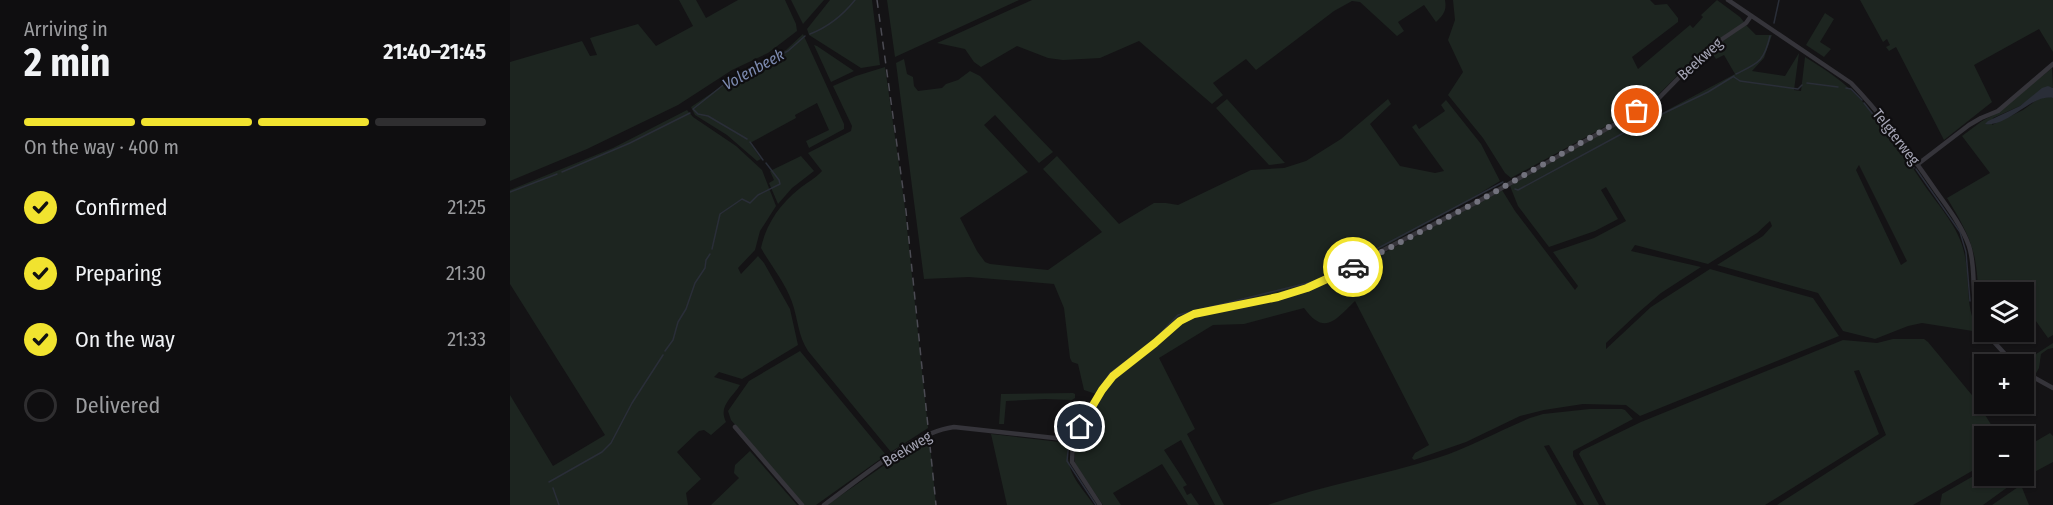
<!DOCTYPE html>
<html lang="en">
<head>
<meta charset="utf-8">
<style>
  :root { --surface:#0f0e10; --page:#1d1c1e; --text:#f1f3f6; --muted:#9b9c9f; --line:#2f2e30; --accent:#f1e32f }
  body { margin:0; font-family:"Fira Sans Condensed",sans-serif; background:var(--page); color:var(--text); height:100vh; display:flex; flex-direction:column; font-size:22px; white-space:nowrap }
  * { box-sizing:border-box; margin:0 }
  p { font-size:20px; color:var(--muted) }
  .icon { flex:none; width:33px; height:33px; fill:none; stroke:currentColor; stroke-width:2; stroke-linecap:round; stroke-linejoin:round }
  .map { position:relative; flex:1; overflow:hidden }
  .panel { display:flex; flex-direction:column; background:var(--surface); width:510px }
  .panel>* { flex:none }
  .controls { position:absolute; left:1464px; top:282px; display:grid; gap:12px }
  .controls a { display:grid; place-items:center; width:60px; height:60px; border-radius:0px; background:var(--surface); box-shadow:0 2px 4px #0004,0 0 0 2px var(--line); font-size:30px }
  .pin { position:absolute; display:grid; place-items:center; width:51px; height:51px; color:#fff; margin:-26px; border:3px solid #fff; border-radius:50%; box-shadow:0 2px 6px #0007 }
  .courier { position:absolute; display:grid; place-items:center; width:60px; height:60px; margin:-30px; border:4px solid #f1e32f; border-radius:50%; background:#fff; color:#222; box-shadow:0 2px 8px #0007 }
  .overview em { font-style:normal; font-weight:700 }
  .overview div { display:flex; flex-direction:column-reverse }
  .overview { display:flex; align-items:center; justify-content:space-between; height:102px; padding:0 24px }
  h1 { font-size:39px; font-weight:700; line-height:45px }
  .bar { display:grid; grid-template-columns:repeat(4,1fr); gap:9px 6px; align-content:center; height:72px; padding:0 24px }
  .bar i { height:8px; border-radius:4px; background:var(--line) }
  .bar .active { background:var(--accent) }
  .bar p { grid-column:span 4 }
  ol { padding:0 24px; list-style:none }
  li { display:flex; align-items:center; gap:18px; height:66px }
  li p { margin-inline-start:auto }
  li .icon { padding:6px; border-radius:50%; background:var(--accent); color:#111; stroke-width:4 }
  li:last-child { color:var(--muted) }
  li i { width:33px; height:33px; border:3px solid var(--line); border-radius:50% }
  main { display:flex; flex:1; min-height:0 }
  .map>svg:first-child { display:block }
</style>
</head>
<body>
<main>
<section class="panel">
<div class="overview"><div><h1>2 min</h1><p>Arriving in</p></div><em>21:40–21:45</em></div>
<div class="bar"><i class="active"></i><i class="active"></i><i class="active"></i><i></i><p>On the way · 400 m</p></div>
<ol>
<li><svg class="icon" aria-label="check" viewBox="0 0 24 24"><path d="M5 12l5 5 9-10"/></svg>Confirmed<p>21:25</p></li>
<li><svg class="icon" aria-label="check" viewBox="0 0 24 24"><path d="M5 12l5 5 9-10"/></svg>Preparing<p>21:30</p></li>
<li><svg class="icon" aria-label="check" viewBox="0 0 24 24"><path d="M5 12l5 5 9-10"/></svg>On the way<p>21:33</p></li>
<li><i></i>Delivered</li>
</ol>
</section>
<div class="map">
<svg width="1543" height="505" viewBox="0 0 1543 505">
  <rect width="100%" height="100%" fill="#141315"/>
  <path fill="#1d2520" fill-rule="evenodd" d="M169 0H186L196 18 228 0H275L286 24 287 31 258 53 222 70 168 105 77 149 0 181V62L72 41 80 56 87 55 80 38 128 24 146 46 183 26Z
    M281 0H314L293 24Z
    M320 0H362L370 65 351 68 299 35 297 29Z
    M377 0H509L385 57Z
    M522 0H935C937 11 933 15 926 22L914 5 888 22 894 31 887 36 850 2 842 1 824 11 746 70 736 59 703 83 713 95 702 104 629 41 590 58 553 60 538 58 507 46 471 67 464 62 455 49 427 43Z
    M943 0H1140L1145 5 1157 4 1168 18V22L1122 57 1128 69 1180 25 1183 28 1193 17 1191 15 1207 0 1230 17 1234 22 1191 52 1142 101 1001 178 995 173 973 138 938 95 953 72 938 40 945 20Z
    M1350 0H1543V52L1529 29 1464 65 1482 102 1434 140 1386 47 1379 51 1376 47 1380 45 1377 39 1373 42Z
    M1315 13 1324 19 1310 42 1321 49 1314 57 1296 45Z
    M1236 25 1246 35H1262L1254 58 1242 71 1275 76 1289 53 1284 90 1291 91 1295 57C1311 67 1329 78 1343 92 1371 118 1393 154 1415 186 1429 206 1449 228 1454 252 1461 280 1454 308 1469 332L1412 323 1398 326 1365 339 1333 331 1308 293 1207 265 1253 236 1262 226 1260 221 1247 233 1198 264 1125 245 1121 251 1191 267 1151 293 1129 312 1096 343V349L1141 307 1200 269 1303 298 1329 336 1130 416 1116 405 1073 404 1034 410 1010 416 956 442 904 460 902 458 905 453 919 445 845 301C826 319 815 337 794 308L734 324 703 325 649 358 685 429 677 434 714 505H705L671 440 654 450 677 485 673 487 677 495 681 493 689 505H678L652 464 603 493 611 505H593L565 464V445L568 436 594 391 604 376 671 322 684 316 768 298 803 288 853 264 992 190 1005 211 1065 290 1068 286 1043 252 1084 238 1116 221 1096 187 1091 190 1108 219 1085 231 1039 247 1008 206 1000 186 1147 102 1150 114 1225 74 1214 55 1206 59 1200 50ZM1349 165 1397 261 1391 265 1346 170Z
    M293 34 334 124V129L299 148 296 141 319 130 307 103 285 115 286 118 240 143 251 159 247 161 217 135 185 115 181 107 221 80 276 50Z
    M304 45 307 46 344 71 321 82Z
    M394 59 397 74 403 77 404 86 408 91 432 88 436 84 448 80 460 71 470 76 543 152 529 163 485 115 474 125 518 172 450 218 467 251 475 262 480 264 538 270 592 232 533 169 547 156 609 224 644 203H656L668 205 741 170 774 168 796 161 831 139 878 99 881 104 860 124 890 166 925 173 934 171 902 127 906 124 909 129 935 111 931 105 936 100 971 144 990 181 949 206 816 278 782 290 683 312 670 319 610 367 596 380 586 394 574 390 568 364 562 362 560 358 554 308 544 284 459 277 414 279 386 63Z
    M375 67 394 200 418 428 381 452 298 351C288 336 288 319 282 302 275 282 261 266 251 248 256 224 270 204 289 189 296 183 306 178 312 171L298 153 341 131 342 126 323 86 346 76Z
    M1542 68 1543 88 1541 87 1510 106 1483 118 1482 125 1513 110 1528 99 1539 97 1543 98V335L1538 338 1521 314 1514 318V292H1474V321C1467 304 1469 285 1466 266 1463 240 1450 220 1437 198L1480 173 1452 136 1472 121 1487 113Z
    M717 99 775 163 759 165 706 108Z
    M177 110 183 117 226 146 252 170 266 206 250 231 245 250 228 268 231 274 248 256 254 263 280 309 288 345 232 379 209 372 204 377 230 385C222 398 208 406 216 422L201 435 194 430 189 431 167 452 191 479 176 493 178 505H0V395L43 466 95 435 0 284V190L103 148Z
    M291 156 304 171 282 188 268 204 259 183 264 180 260 171Z
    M1383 339H1414L1418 342 1466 400 1488 436H1474V464L1403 505H1267L1376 435 1349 370 1344 371 1369 434 1255 505H1096L1069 454 1071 451 1131 422 1333 340 1367 343Z
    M1543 343V348L1538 349 1531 354 1529 368 1525 375 1514 368V364H1511Z
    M290 351 376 455 306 505H294L221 420 218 411 239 381Z
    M563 393 565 394V398L562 400 535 399 496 401 494 424H489L491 394Z
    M1080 409H1112L1115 410 1123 419 1063 451V456L1089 505H1074L1039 445 1034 446 1067 505H758C813 485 871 476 927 458 959 448 988 431 1020 418L1033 414Z
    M1540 433 1543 436V462L1502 484 1473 505H1430L1432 494 1474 470V476H1514V448Z
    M419 434 426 505H317Z
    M481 434 559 443C554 472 569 483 584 505H497Z
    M240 451 287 505H201L229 478 224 473 225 465Z
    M1511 485 1519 505H1482Z"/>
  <path fill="#2a2e38" d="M1538 86 1543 88V98C1522 93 1498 128 1475 124L1478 121 1510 106 1532 88Z"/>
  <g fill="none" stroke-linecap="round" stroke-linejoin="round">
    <path stroke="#2a2e38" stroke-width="1.5" d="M1264 23 1269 0
      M300 34C318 27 333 15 345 0
      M1226 74C1248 63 1254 62 1260 36
      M1224 77 1230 81 1288 89 1292 85
      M1297 83 1328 87
      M1336 88 1341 89 1352 100
      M1354 103 1373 127
      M1121 129 1198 92 1224 76
      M1375 130 1404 168
      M237 139 198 116 188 114 183 109 217 82 278 51 295 36
      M240 142 253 160
      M1406 169 1450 232 1456 252 1460 301
      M52 172 120 143 180 113
      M1005 189 1008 190 1117 131
      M0 192 47 174
      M202 249 210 214 232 199 240 203 248 195 270 184 269 180 256 163
      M155 351 163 340 168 322 176 309 185 283 195 268 196 260 200 254
      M562 434 600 373 643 341 668 315 806 281 993 182
      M559 442 557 461 586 505
      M39 482 92 452 101 443 122 403 153 355
      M43 488 49 505"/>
    <path stroke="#35343a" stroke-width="4.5" d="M1218 0 1341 83C1373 116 1400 153 1426 191 1438 208 1452 226 1459 246 1468 274 1458 305 1474 331
      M1408 164 1459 125 1471 118 1488 111 1543 64
      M1475 332 1504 364
      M1514 372 1543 388
      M225 427 292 505
      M314 505C349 480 403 432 444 427L563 440
      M590 505 562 462 563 440 592 390 603 376 671 321 684 314 768 297 807 284 967 202 1146 101 1196 50 1236 23 1241 16"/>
    <path stroke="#4b4b53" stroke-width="1.5" stroke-dasharray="8 6" stroke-linecap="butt" d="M367 0 396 211 426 505"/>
  </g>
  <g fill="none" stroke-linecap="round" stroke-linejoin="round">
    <path stroke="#72727d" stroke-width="6" stroke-dasharray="0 10.8" d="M843 267 967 202 1127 111"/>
    <path stroke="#f1e32f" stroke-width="8" d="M570 427 592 390 603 376 645 343 670 321 684 314 768 297 797 288 843 267"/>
  </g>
  <g text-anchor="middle" stroke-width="4.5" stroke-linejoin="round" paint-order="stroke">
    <g font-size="15" fill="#a5a5b5" stroke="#0f0e10">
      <text transform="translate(1190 59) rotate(-42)" y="5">Beekweg</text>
      <text transform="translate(1386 137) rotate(52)" y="5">Telgterweg</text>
      <text transform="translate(397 449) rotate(-31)" y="5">Beekweg</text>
    </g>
    <g font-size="16" font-style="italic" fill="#7c8ab0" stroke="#0f0e10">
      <text transform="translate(243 69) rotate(-29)" y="6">Volenbeek</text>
    </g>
  </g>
</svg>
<div class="controls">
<a><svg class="icon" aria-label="layers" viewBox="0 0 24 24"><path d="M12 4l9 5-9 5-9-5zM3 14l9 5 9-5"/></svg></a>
<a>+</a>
<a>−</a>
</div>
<div class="pin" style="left:1127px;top:111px;background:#ea580c"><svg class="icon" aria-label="bag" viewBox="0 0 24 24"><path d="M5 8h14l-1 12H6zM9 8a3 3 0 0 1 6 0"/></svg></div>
<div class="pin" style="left:570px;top:427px;background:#1f2937"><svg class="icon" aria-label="home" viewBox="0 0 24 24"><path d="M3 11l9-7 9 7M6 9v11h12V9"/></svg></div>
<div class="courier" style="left:843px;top:267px"><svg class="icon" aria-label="car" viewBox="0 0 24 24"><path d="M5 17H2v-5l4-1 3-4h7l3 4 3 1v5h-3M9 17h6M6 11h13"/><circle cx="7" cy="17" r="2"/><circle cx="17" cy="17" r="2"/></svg></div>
</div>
</main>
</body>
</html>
